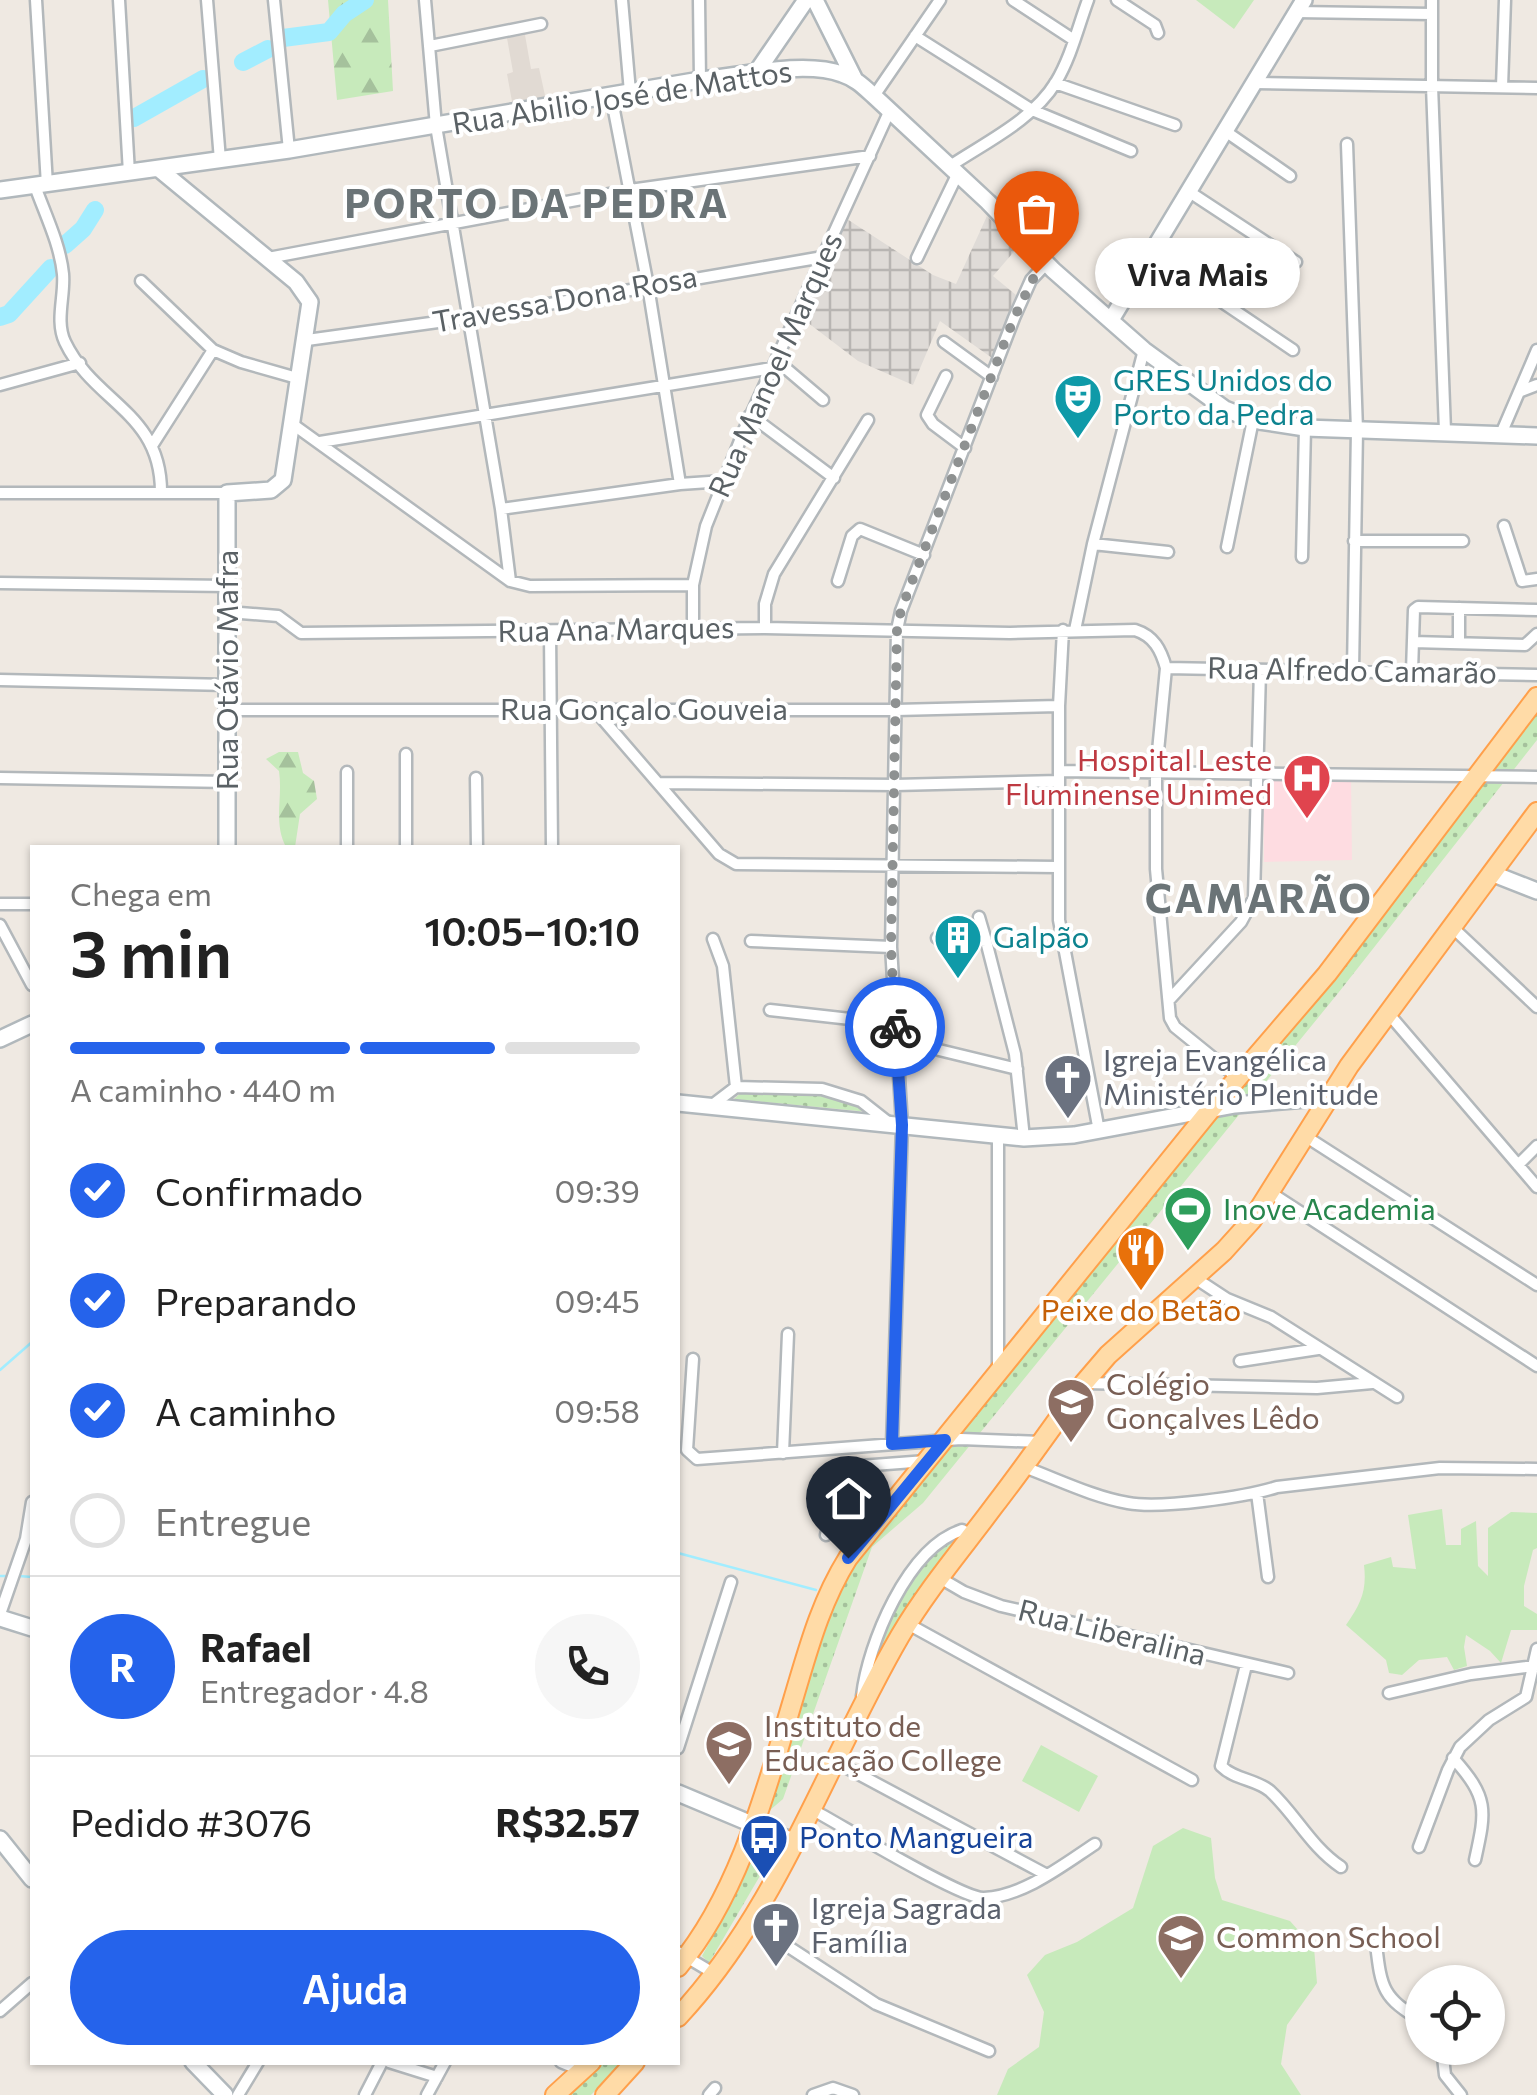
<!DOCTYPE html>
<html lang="pt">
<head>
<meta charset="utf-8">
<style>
  :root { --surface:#fff; --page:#f6f6f6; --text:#222; --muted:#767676; --line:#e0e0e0; --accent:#2563eb }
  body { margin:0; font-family:Commissioner,sans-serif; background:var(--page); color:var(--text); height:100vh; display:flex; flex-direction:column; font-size:38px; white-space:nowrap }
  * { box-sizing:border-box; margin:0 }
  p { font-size:32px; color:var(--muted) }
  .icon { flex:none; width:55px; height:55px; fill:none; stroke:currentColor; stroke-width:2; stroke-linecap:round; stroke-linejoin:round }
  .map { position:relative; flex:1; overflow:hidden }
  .details { position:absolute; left:30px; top:845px; width:650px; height:1220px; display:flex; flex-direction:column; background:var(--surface); border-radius:0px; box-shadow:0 2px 8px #0004 }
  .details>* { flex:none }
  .buttons { position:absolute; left:1405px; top:1965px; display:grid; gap:20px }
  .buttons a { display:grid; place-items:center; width:100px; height:100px; border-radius:50%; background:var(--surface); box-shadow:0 2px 8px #0004; font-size:50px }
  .pin { position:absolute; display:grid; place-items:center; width:85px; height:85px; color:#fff; margin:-102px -42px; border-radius:50% 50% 50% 0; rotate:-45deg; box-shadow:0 0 10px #0007 }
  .pin .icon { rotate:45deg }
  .courier { position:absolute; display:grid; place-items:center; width:100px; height:100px; margin:-50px; border:8px solid #2563eb; border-radius:50%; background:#fff; color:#222; box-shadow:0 2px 12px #0007 }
  .bubble { position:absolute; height:70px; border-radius:35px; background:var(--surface); box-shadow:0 2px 8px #0004; font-size:32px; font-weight:600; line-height:70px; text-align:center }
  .head em { font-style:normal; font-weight:600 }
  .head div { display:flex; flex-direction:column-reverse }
  .head { display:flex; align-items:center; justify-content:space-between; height:170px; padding:0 40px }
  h1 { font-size:65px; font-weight:600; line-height:75px }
  .bar { display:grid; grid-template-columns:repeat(4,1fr); gap:15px 10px; align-content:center; height:120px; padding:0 40px }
  .bar i { height:12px; border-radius:8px; background:var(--line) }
  .bar .active { background:var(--accent) }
  .bar p { grid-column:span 4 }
  .line { display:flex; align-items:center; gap:25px; padding:0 40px; border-top:2px solid var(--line) }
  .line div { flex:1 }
  .round { display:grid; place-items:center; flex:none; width:105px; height:105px; border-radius:52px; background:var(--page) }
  ol { padding:0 40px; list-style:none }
  li { display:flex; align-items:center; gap:30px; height:110px }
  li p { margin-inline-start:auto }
  li .icon { padding:10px; border-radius:50%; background:var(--accent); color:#fff; stroke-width:4 }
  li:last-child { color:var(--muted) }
  li i { width:55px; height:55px; border:5px solid var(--line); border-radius:50% }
  .cta { display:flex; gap:20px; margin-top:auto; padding:20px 40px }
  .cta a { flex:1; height:115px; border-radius:60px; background:var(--accent); color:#fff; font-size:40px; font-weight:600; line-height:115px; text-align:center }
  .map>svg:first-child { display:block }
</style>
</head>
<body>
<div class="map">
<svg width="1537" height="2095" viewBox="0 0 1537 2095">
  <defs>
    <pattern id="industrial-grid" width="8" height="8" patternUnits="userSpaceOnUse" patternTransform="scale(2.5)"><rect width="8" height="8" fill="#dfdbd7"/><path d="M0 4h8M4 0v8" fill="none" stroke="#b8b5b2"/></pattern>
    <pattern id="forest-firs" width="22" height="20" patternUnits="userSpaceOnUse" patternTransform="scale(2.5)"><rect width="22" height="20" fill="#c7eabb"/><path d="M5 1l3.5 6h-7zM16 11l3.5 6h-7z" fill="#a5c19c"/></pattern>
    <pattern id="park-dots" width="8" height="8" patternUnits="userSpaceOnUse" patternTransform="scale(2.5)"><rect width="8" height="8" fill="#c7eabb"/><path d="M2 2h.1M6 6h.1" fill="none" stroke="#a5c19c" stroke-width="1.8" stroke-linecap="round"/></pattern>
  </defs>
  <rect width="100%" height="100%" fill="#efe9e2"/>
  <path fill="url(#industrial-grid)" d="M987 216 1018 247 993 276 1016 295 992 358 940 321 913 385 858 361 803 319 847 219 933 275 956 284Z"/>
  <path fill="#e1dad3" d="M525 35 531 69 539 68 546 100 513 107 507 74 513 72 507 38Z"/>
  <path fill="#fedce1" d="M1351 778 1352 860 1264 862 1263 780Z"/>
  <path fill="#c7eabb" d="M1196 0H1254L1234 29Z
    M1442 1509 1446 1545H1461V1529L1476 1521 1478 1566 1488 1576V1528L1511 1512 1537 1513V1548L1533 1550 1524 1586V1606L1537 1614V1630H1511L1501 1663 1490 1651 1466 1635 1464 1647 1467 1666 1454 1670 1447 1657 1419 1660 1402 1675 1389 1673 1386 1660 1346 1625C1361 1603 1367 1591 1364 1565L1391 1557 1393 1567 1416 1569 1408 1515Z
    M1041 1745 1098 1776 1079 1812 1022 1781Z
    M1183 1828 1211 1838 1215 1878 1222 1900 1290 1921 1314 1948 1317 1983 1287 2025 1281 2064 1301 2095H997L1008 2069 1039 2047 1044 2012 1027 1975 1045 1955 1077 1942 1133 1908 1153 1846Z"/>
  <path fill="url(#forest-firs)" d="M328 0H388L393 91 337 100Z
    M279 752H298L303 773 314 781 317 799 300 814 295 847H286C273 822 283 798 279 771L266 759Z"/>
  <path fill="url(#park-dots)" d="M1537 708V740L1339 992 923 1503 872 1547 783 1799 762 1817 844 1576Z
    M745 1089C787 1091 833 1088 869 1112L734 1099Z
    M956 1538 960 1540 867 1689C871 1636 907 1563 956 1538Z
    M764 1832 781 1840 709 1963 702 1956 738 1890Z
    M593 2063H622L591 2095H561Z"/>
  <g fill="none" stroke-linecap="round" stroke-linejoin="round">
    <path stroke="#a2edff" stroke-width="2.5" d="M0 1370 32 1342
      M678 1553 816 1590
      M0 1576H11
      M19 1576 32 1577"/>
    <path stroke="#a2edff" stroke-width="18" d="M283 38 329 32 344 14 365 0
      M243 62 268 49
      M134 118 203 79
      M65 245 83 229 95 210
      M0 317 9 314 51 268"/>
    <g stroke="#b3b8bb" stroke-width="15">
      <path id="street" d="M36 0 47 185
        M119 0 129 173
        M207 0 220 160
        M274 0 289 150
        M425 0 436 126 501 509 510 581
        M622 0 630 92
        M699 0 700 80
        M1013 0 1074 40
        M1117 0 1155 25 1158 33
        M1432 0V86L1445 431
        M1296 12 1432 14
        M915 36 1032 110 1131 151
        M430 46 541 24
        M1055 83 1175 125
        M1254 83 1537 88
        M1502 87 1505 0
        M611 95 648 286 680 484
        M874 96 940 0
        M1225 131 1290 176
        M1347 144 1357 430 1353 670
        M950 166C986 142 1033 120 1056 82 1071 57 1078 27 1088 0
        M35 186C45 214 60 244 63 274 65 296 55 321 65 342 94 403 161 412 161 492
        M1188 191 1296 262
        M1151 254 1293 350
        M268 258 630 190 870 156
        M917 258 958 173
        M141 281 213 350 241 362 297 378
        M307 340 467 318 823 257
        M944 342 992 377
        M776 360 823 400
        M946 376 927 415 933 424 965 448
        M0 385 80 363
        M1521 391 1537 385
        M750 415 834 478
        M291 423 510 581 530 586 693 585
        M1501 434 1537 350
        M320 442 772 368
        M153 444 213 350
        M0 493H227
        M501 509 680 484 724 481
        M1504 526 1522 581 1537 579
        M1354 541H1463
        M1093 544 1168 552
        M1227 547 1253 420
        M1302 557 1305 428
        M838 581 852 536 860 529 924 555
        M0 583 228 586
        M228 612 278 616 301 633 765 628 1010 633 1135 630C1154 636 1161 650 1166 668L1156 772V869L1170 1018 1175 1027 1238 1078
        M765 628V604L774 574 868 420
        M693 629V585L706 526 745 428 890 110
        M1063 630 1059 706V920L1099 1131
        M1075 630 1093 544 1144 350
        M550 633 552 848
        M1413 642 1525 645 1537 634
        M1459 643V608
        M1166 668 1537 675
        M1412 671 1414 610 1418 607 1537 610
        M0 680 228 685
        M594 709 719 854 736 864 1057 867
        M228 710H896L1059 706
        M406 754V848
        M1059 771 1537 777
        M347 772V848
        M0 778 229 782
        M476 778 477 848
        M660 783 895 785 1059 781
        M0 904H32
        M979 917 986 941
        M0 925 32 985
        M1452 927 1537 1007
        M937 938 986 941 1015 1054 1024 1138
        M713 939 723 966 736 1087
        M751 941 891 947
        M1169 1000 1241 922 1254 898 1260 670
        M770 1010 895 1024
        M1388 1013 1537 1187
        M939 1050 1017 1069
        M711 1106 736 1087 822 1089 861 1101 889 1123
        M998 1136V1371
        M1305 1136 1537 1285
        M1518 1165 1537 1146
        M1271 1193 1537 1366
        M1195 1278 1227 1299 1271 1317 1397 1397
        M693 1359 687 1450 697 1459 961 1439 1041 1442
        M1240 1361 1318 1349
        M1085 1383 1317 1388 1372 1383
        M892 1444 902 1125 891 947 897 630 901 611 1014 318 1031 280 1046 264
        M783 1453 788 1334
        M1024 1467C1057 1479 1093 1497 1128 1503 1160 1509 1246 1497 1277 1487L1440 1468 1537 1469
        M1257 1493 1268 1577
        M826 1535 842 1471 847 1467 926 1461
        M940 1578 964 1592 1001 1606 1288 1673
        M0 1614 26 1539 32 1502
        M908 1624 1192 1780
        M1246 1665 1221 1766C1235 1780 1256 1779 1270 1791 1296 1815 1310 1846 1341 1867
        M1389 1693 1471 1674 1534 1666
        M862 1696C868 1644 907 1548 962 1530L972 1535
        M678 1748 731 1582
        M1453 1758C1489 1798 1486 1810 1475 1860
        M836 1762 1047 1875
        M813 1810C841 1825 962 1899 984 1898 1024 1896 1063 1865 1095 1844
        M1419 1847 1448 1770 1460 1747 1489 1720 1526 1697 1537 1649
        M749 1921 876 2004 989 2051
        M1376 1944C1381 1989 1383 1998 1422 2021
        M678 1952 715 1974
        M0 2011 32 1983
        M1442 2048 1445 2075 1461 2095
        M389 2062 437 2077
        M561 2062 583 2071
        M238 2095 258 2062
        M365 2095 382 2062
        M427 2095 445 2062
        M709 2095 715 2088
        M813 2095 833 2088 853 2095"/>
    </g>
    <g stroke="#b1b8bc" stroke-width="20">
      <path id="secondary" d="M815 0 855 80
        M756 73 806 0
        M159 169 296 282 310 302 283 480 271 490 227 493V848
        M0 190 289 150 700 80C740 76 804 60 842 74 855 78 864 87 874 96L988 202 1053 270 1144 350 1225 409 1253 420 1305 428 1537 436
        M1111 320 1304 0
        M1491 873 1537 891
        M0 1039 32 1024
        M678 1103 1024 1138 1074 1135 1235 1105 1330 1097
        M0 1618 32 1628
        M678 1793 795 1842
        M0 1839 32 1879
        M193 2062 225 2095"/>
    </g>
    <g stroke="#ffa04b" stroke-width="22">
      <path id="primary" d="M678 1967C739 1894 766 1790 793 1700 808 1650 820 1603 848 1558L1211 1109 1327 974 1537 697
        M678 2017C780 1908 826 1763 900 1636 927 1590 962 1549 994 1506 1025 1466 1054 1424 1084 1383L1108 1355 1224 1251 1252 1220 1349 1066 1537 812
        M555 2095 591 2062
        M605 2095 635 2062"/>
    </g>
    <use href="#street" stroke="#fff" stroke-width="10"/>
    <use href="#secondary" stroke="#fff" stroke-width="15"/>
    <use href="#primary" stroke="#ffdba7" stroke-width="18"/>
  </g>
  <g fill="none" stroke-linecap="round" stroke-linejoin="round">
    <path stroke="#8e9191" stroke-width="10" stroke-dasharray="0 18" d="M895 1027 891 947 897 630 901 610 1014 318 1036 273"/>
    <path stroke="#2563eb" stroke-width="12" d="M848 1558 945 1440 892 1444 902 1125 895 1027"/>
  </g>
  <defs>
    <g id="theatre-pin" transform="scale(2.5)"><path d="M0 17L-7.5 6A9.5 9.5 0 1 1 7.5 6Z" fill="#0f9aa8" stroke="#fff"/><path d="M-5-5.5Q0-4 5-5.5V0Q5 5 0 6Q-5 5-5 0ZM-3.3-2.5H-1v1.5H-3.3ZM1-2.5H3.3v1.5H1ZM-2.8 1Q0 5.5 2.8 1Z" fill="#fff"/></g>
    <g id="hospital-pin" transform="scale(2.5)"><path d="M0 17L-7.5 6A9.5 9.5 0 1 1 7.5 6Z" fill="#e0444e" stroke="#fff"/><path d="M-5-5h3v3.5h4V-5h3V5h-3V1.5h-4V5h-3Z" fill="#fff"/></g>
    <g id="building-pin" transform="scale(2.5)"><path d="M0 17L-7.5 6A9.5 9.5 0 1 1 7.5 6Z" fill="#0f9aa8" stroke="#fff"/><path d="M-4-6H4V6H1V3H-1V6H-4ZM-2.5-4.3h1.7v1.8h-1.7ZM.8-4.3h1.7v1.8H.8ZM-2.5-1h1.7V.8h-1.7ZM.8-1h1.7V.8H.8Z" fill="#fff"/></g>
    <g id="church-pin" transform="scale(2.5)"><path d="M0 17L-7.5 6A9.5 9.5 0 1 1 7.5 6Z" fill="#6b7280" stroke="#fff"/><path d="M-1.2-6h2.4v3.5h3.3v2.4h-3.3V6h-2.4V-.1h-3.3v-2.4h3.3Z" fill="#fff"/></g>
    <g id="stadium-pin" transform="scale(2.5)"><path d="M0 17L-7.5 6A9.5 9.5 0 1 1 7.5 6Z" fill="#2e9e5b" stroke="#fff"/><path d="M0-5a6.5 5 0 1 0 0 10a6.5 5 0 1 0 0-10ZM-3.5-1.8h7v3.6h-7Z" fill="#fff"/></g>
    <g id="restaurant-pin" transform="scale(2.5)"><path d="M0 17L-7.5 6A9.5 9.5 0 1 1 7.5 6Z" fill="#e8710a" stroke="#fff"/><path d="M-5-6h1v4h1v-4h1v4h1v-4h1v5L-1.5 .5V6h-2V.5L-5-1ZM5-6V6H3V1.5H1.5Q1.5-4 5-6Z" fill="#fff"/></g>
    <g id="school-pin" transform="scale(2.5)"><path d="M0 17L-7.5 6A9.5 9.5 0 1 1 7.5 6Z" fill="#8d6e63" stroke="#fff"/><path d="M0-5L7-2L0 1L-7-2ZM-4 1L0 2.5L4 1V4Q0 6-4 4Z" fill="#fff"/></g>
    <g id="bus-pin" transform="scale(2.5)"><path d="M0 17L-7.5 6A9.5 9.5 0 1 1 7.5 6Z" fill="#1a4fb4" stroke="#fff"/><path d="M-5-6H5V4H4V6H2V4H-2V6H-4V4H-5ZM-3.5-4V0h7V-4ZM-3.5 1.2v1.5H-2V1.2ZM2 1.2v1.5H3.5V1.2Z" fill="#fff"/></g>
  </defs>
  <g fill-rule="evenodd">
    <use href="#theatre-pin" x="1078" y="398"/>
    <use href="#hospital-pin" x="1307" y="778"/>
    <use href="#building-pin" x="958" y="938"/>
    <use href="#church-pin" x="1068" y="1078"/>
    <use href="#stadium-pin" x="1188" y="1210"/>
    <use href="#restaurant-pin" x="1141" y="1250"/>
    <use href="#school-pin" x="1071" y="1402"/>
    <use href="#school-pin" x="729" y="1744"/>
    <use href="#bus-pin" x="764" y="1838"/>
    <use href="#church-pin" x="776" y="1926"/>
    <use href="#school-pin" x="1181" y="1938"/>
  </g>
  <g text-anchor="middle" stroke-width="8" stroke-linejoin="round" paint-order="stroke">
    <g font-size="30" fill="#5a6165" stroke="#fff">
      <text transform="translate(622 98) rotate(-9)" y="10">Rua Abilio José de Mattos</text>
      <text transform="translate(565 300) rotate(-10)" y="10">Travessa Dona Rosa</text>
      <text transform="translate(776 365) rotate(-66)" y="10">Rua Manoel Marques</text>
      <text transform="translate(616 630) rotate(-1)" y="10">Rua Ana Marques</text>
      <text transform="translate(228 670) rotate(-90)" y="10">Rua Otávio Mafra</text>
      <text transform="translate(1352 671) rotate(1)" y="10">Rua Alfredo Camarão</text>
      <text x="644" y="720">Rua Gonçalo Gouveia</text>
      <text transform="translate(1112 1633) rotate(14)" y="10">Rua Liberalina</text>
    </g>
    <g font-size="30" fill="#0d838f" stroke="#fff" text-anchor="start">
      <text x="1113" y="391">GRES Unidos do<tspan x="1113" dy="34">Porto da Pedra</tspan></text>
      <text x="993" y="948">Galpão</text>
    </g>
    <g font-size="30" fill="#be3a42" stroke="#fff" text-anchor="end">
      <text x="1272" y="771">Hospital Leste<tspan x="1272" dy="34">Fluminense Unimed</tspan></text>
    </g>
    <g font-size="30" fill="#5b616d" stroke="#fff" text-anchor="start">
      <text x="1103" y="1071">Igreja Evangélica<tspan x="1103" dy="34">Ministério Plenitude</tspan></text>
      <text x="811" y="1919">Igreja Sagrada<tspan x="811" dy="34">Família</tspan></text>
    </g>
    <g font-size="30" fill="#27864d" stroke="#fff" text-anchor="start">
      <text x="1223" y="1220">Inove Academia</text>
    </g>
    <g font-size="30" fill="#c56008" stroke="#fff">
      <text x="1141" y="1321">Peixe do Betão</text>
    </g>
    <g font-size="30" fill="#785e54" stroke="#fff" text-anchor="start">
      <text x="1106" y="1395">Colégio<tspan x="1106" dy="34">Gonçalves Lêdo</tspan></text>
      <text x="764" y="1737">Instituto de<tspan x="764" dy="34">Educação College</tspan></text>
      <text x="1216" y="1948">Common School</text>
    </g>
    <g font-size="30" fill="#164399" stroke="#fff" text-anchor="start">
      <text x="799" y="1848">Ponto Mangueira</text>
    </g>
    <g font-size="40" font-weight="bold" letter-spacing="2.5" fill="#6b7477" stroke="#fff">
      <text x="537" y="218">PORTO DA PEDRA</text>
      <text x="1259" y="913">CAMARÃO</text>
    </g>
  </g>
</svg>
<div class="buttons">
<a><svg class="icon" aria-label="locate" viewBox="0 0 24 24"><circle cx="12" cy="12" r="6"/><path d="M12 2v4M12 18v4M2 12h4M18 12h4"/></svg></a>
</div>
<div class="pin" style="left:1036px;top:273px;background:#ea580c"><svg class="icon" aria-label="bag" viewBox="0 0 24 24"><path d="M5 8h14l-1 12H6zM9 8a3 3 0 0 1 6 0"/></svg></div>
<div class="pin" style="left:848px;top:1558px;background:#1f2937"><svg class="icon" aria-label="home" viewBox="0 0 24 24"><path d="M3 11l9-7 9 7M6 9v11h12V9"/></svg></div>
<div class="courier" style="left:895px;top:1027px"><svg class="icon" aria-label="bike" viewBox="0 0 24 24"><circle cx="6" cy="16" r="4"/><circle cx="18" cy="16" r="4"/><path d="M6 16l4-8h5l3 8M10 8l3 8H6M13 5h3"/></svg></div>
<div class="bubble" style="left:1095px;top:238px;width:205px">Viva Mais</div>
<section class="details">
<div class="head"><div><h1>3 min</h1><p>Chega em</p></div><em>10:05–10:10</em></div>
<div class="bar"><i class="active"></i><i class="active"></i><i class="active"></i><i></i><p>A caminho · 440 m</p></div>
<ol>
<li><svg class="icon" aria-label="check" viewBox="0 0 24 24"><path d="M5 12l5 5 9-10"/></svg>Confirmado<p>09:39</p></li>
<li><svg class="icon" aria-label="check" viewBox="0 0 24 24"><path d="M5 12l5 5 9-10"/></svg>Preparando<p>09:45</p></li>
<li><svg class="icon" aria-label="check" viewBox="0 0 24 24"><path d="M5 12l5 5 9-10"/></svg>A caminho<p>09:58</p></li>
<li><i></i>Entregue</li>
</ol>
<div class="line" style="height:180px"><b class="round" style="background:var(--accent);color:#fff">R</b><div><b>Rafael</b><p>Entregador · 4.8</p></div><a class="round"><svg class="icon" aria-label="phone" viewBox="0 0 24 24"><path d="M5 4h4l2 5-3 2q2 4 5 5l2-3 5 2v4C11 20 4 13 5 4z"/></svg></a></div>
<div class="line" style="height:130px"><div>Pedido #3076</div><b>R$32.57</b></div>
<div class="cta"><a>Ajuda</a></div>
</section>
</div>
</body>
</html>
